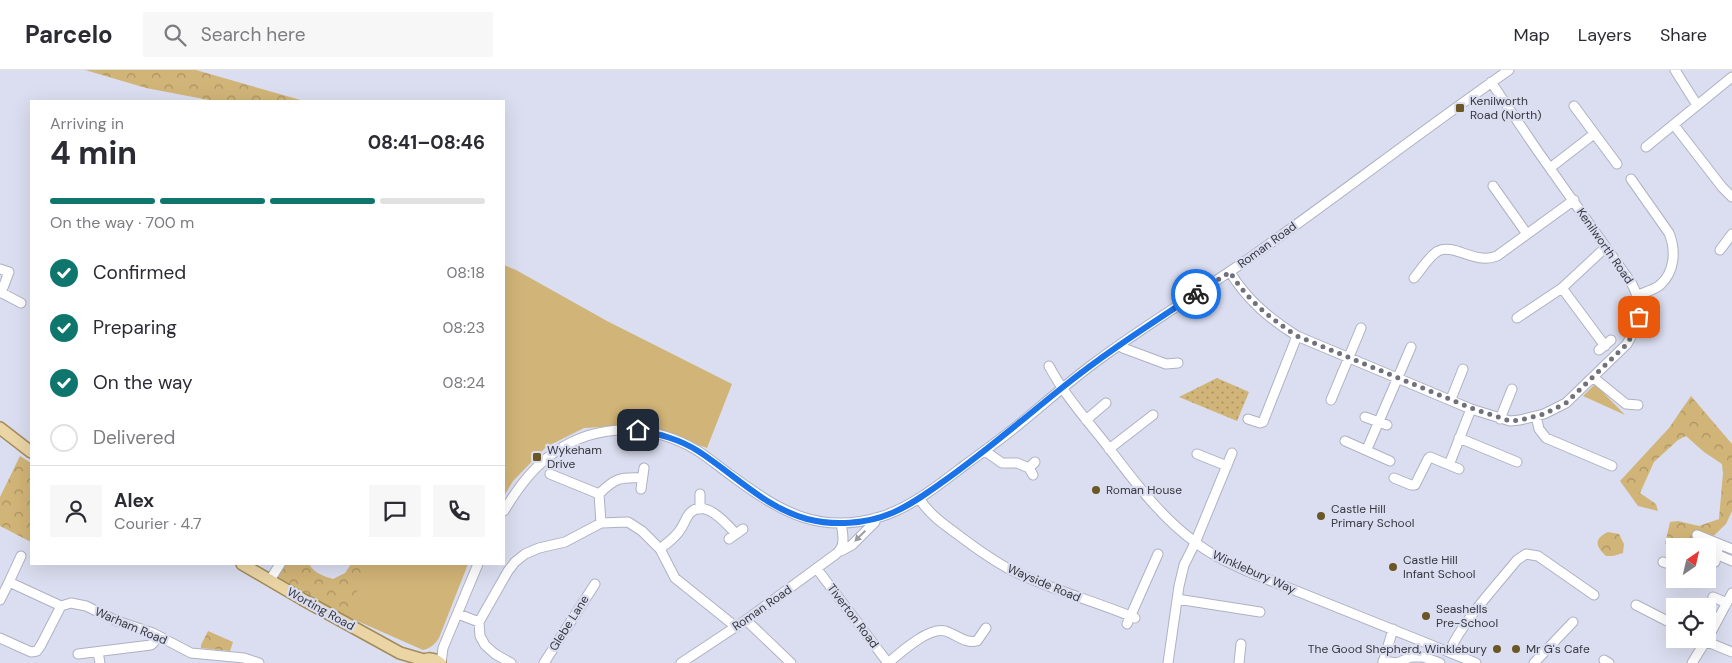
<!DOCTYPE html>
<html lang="en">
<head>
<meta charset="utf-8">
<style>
  :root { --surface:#fff; --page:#f7f7f7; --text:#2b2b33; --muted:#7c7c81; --line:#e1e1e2; --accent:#0f766e }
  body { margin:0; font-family:"DM Sans",sans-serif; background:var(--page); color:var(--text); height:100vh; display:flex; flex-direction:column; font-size:19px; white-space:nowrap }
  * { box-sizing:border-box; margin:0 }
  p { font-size:16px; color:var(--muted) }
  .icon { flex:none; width:28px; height:28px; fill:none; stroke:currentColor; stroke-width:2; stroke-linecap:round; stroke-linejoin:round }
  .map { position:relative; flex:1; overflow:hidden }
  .side { position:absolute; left:30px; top:30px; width:475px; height:465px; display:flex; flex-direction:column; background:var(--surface); border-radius:0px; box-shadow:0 5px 20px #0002 }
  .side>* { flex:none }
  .needle { width:32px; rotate:34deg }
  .tools { position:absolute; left:1666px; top:468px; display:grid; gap:10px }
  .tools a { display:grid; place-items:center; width:50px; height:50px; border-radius:0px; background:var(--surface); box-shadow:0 5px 20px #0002; font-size:25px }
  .pin { position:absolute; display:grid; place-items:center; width:42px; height:42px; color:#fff; margin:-21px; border-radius:10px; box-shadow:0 2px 8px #0006 }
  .courier { position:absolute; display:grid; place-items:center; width:50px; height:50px; margin:-25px; border:4px solid #1a73e8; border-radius:50%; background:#fff; color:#222; box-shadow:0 1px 6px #0007 }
  .summary em { font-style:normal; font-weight:700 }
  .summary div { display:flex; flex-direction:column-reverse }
  .summary { display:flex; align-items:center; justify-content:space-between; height:85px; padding:0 20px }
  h1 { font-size:32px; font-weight:700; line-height:38px }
  .bar { display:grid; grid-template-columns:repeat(4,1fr); gap:8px 5px; align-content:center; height:60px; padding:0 20px }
  .bar i { height:6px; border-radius:4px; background:var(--line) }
  .bar .on { background:var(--accent) }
  .bar p { grid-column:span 4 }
  .line { display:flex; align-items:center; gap:12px; padding:0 20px; border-top:1px solid var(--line) }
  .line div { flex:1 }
  .round { display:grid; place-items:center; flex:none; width:52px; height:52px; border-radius:0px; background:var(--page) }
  ol { padding:0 20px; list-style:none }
  li { display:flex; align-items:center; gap:15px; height:55px }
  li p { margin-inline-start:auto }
  li .icon { padding:5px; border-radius:50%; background:var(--accent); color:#fff; stroke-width:4 }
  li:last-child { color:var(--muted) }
  li i { width:28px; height:28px; border:2px solid var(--line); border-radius:50% }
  header { display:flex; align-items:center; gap:30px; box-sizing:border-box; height:70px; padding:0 25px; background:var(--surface); border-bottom:1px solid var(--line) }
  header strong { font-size:24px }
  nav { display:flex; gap:28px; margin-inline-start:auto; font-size:18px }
  .search { width:350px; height:45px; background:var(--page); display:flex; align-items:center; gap:12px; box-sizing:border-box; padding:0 18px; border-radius:0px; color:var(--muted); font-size:19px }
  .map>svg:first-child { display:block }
</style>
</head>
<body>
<header>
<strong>Parcelo</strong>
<div class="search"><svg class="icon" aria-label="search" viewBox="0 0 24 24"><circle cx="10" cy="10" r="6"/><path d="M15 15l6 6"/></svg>Search here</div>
<nav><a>Map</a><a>Layers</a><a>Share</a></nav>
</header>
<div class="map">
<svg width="1732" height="593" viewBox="0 0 1732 593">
  <defs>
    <pattern id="forest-crowns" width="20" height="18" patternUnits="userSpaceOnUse" patternTransform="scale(1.25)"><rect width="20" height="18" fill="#d1b477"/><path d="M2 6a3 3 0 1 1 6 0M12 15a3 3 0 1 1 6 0" fill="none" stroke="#aa9363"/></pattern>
    <pattern id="garden-dots" width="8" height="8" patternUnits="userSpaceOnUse" patternTransform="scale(1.25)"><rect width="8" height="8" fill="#d1b477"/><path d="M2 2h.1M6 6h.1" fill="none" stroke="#aa9363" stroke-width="1.8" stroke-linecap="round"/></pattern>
  </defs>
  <rect width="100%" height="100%" fill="#dbdef0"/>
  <path fill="#d1b477" d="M504 195 516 200 607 251 732 314 707 378 641 355 584 358 546 377 513 411 504 426Z
    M1595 314 1625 345 1583 326Z
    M361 494H468L439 568C435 574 431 578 423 580L337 542Z"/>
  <path fill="url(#forest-crowns)" d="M85 0H196L304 31H214L146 18Z
    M1691 326 1732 374V441L1726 454 1703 476 1675 477 1665 474 1670 452 1678 451 1699 456 1719 449 1723 403 1722 394 1704 382 1686 366 1678 370 1654 392 1640 423 1656 434 1658 441 1638 436 1620 411 1669 358Z
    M20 386 31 393V472L0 456V427Z
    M1608 462 1619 464 1624 474 1623 483 1613 486H1606C1596 477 1593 469 1608 462Z
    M282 494H309C314 503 323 506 333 509L345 503 351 494H368L363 512 344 543 341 544 274 510Z
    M208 561 233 572 230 581 201 578V575Z"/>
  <path fill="url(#garden-dots)" d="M1217 308 1249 322 1237 351 1179 327Z"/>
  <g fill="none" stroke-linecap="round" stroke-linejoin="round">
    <g stroke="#aeb1c2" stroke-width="11">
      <path id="minor" d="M1675 0 1697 35
        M1574 36 1617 94
        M1674 55 1722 117 1732 127
        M1646 77 1732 7
        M1550 98 1594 64
        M1631 109 1669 163C1676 180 1675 202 1660 215 1654 220 1645 222 1638 225
        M1493 116 1527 164
        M1720 180 1732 164
        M0 199 9 202 1 223
        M1230 202C1247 230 1270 249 1297 266L1471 339 1510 351 1520 350 1544 344 1566 333 1627 274C1639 255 1643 235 1632 214L1537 80 1491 12
        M1414 208C1421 200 1429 186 1438 181 1455 173 1474 195 1497 186L1574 130
        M1562 218 1605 276
        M0 222 21 233
        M1517 248 1562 218 1606 177
        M1120 275 1123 278 1166 294 1178 293
        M1599 280 1611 270
        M1049 296C1064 324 1085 348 1105 373 1132 408 1159 446 1195 472 1211 485 1230 493 1249 502L1476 593
        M1594 308 1626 334 1638 335
        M1451 329 1463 299
        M1331 330 1361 258
        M1536 346 1539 359 1546 368 1612 396
        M1365 347 1387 355
        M1248 349 1260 353 1263 352 1297 266
        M1500 349 1512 319
        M1086 350 1106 333
        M1459 368 1517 392
        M1345 371 1390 391
        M1109 379 1153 345
        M1367 379 1411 277
        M985 381 1002 393H1017L1029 398
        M1197 384 1227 396
        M1449 395 1471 339
        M550 404 599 424
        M1033 405 1029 398 1035 392
        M1394 408 1411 415H1415L1428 389 1430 387 1459 399
        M641 419 644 398
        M919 428C928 443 943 454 957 464 974 477 992 490 1011 500 1051 520 1095 531 1135 548
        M700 439V424
        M504 441C517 419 534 396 555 382 598 352 654 354 698 381 710 389 721 398 732 406 781 442 820 466 883 446 913 436 940 414 965 395 984 381 1004 367 1023 351 1046 332 1069 312 1093 294 1145 255 1201 222 1254 185 1340 124 1423 60 1509 0
        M601 453 599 424C615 408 620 407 642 408
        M1697 465 1732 479
        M729 469 743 459
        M660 479C667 473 675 468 680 460 684 455 686 447 690 443 705 428 727 454 736 464
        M841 481 852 475 875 452V448
        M1716 484 1732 491
        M1663 492 1675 496
        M1715 492 1719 474
        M817 499 888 593
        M270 510 280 494
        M1693 511 1694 509
        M9 512 21 486
        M1713 527 1727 533
        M1177 529 1260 542
        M0 530 9 512 61 536
        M1636 535 1675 555
        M61 536 71 533 86 536 117 551 153 563 191 583 244 588 259 593
        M458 544 479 552
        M746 550 791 593
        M1127 554 1158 484
        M0 568 31 582 37 581 41 575 61 536
        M1708 568 1732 523
        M1700 569 1732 582
        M98 582 100 593
        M1449 582C1462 552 1496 516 1517 490L1526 484 1538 486 1594 525
        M78 584 151 575 159 567
        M1604 590 1609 593
        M1383 591 1397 593 1411 587H1423L1440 593
        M441 593 443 578 478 494
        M511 593 495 584 485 575 480 566 479 552 508 501 515 492 525 484 539 478 565 472 601 453 628 452 642 461 660 479 675 508 736 557
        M544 593 595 514
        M681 593 746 550 836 484C846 476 843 465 841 453
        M888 593C900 583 928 557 945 561 956 564 965 574 977 571L986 558
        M1168 593 1179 516 1184 495 1195 473 1232 383
        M1239 593 1241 574
        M1383 593 1393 559
        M1534 593 1573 552
        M1692 593 1707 569"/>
    </g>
    <g stroke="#a38c5a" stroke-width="14">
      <path id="major" d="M0 358 31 382
        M242 494 302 529 400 583 424 590
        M421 593C427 587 434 588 440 593"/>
    </g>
    <use href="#minor" stroke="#fff" stroke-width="9"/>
    <use href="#major" stroke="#ebd5a5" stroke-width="11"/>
  </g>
  <defs><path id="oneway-solid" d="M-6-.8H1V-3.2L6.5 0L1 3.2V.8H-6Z" transform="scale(1.25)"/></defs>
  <use fill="#9a9b9f" href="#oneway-solid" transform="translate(860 466) rotate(135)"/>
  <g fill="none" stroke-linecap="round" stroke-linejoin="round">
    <path stroke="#70717d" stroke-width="5" stroke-dasharray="0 9" d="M1196 224 1230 202C1247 230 1270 248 1297 266L1471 338 1510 351 1520 350 1544 344 1566 333 1627 274 1634 262 1639 247"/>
    <path stroke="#1a73e8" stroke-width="6" d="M638 360C659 364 679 369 698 381 734 404 764 437 807 449 834 456 866 454 892 443 911 435 927 423 944 411 985 382 1023 349 1063 317 1105 283 1151 254 1196 224"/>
  </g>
  <g fill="#6b5625" stroke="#dbdef0" stroke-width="2">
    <rect x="1455" y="33" width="10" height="10" rx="2.5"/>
    <rect x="532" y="382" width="10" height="10" rx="2.5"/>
    <circle cx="1096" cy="420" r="5"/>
    <circle cx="1321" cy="446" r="5"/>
    <circle cx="1393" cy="497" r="5"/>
    <circle cx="1426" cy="546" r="5"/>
    <circle cx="1497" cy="579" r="5"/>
    <circle cx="1516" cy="579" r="5"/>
  </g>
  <g text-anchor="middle" stroke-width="4.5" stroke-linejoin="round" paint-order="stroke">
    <g font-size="12" fill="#36373f" stroke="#dbdef0" text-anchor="start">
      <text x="1470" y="35">Kenilworth<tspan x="1470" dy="14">Road (North)</tspan></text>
      <text x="547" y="384">Wykeham<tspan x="547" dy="14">Drive</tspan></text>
      <text x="1106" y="424">Roman House</text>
      <text x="1331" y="443">Castle Hill<tspan x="1331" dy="14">Primary School</tspan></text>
      <text x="1403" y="494">Castle Hill<tspan x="1403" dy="14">Infant School</tspan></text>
      <text x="1436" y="543">Seashells<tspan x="1436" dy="14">Pre-School</tspan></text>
      <text x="1487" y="583" text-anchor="end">The Good Shepherd, Winklebury</text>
      <text x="1526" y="583">Mr G's Cafe</text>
    </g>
    <g font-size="12" fill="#36373f" stroke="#dbdef0">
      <text transform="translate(1267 175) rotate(-36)" y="4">Roman Road</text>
      <text transform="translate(1605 176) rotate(55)" y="4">Kenilworth Road</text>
      <text transform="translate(1254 502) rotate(24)" y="4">Winklebury Way</text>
      <text transform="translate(1044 513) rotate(23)" y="4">Wayside Road</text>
      <text transform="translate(762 538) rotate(-35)" y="4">Roman Road</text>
      <text transform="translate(321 539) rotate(29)" y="4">Worting Road</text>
      <text transform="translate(853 546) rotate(53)" y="4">Tiverton Road</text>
      <text transform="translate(569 553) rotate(-58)" y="4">Glebe Lane</text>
      <text transform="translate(131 556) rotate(23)" y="4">Warham Road</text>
    </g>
  </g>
</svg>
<div class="tools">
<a><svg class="needle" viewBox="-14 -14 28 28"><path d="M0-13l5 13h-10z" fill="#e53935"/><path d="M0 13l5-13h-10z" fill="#7c7c81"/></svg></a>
<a><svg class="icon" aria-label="locate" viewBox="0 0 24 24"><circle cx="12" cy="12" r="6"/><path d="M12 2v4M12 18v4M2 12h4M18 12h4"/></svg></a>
</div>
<div class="pin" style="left:1639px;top:247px;background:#ea580c"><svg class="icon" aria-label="bag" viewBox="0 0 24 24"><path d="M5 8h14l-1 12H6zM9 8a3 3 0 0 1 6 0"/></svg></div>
<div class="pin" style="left:638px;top:360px;background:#1f2937"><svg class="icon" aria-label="home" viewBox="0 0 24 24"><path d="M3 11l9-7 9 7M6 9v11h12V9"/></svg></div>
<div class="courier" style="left:1196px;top:224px"><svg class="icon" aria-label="bike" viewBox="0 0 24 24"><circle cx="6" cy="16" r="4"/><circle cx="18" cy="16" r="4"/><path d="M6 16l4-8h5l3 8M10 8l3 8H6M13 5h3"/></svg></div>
<section class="side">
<div class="summary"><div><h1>4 min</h1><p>Arriving in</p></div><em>08:41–08:46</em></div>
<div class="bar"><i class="on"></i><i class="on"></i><i class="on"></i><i></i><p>On the way · 700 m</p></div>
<ol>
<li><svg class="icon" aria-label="check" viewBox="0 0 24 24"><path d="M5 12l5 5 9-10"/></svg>Confirmed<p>08:18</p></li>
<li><svg class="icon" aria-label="check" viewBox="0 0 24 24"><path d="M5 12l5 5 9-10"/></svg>Preparing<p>08:23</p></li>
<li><svg class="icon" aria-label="check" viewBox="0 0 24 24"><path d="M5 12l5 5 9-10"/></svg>On the way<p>08:24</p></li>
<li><i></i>Delivered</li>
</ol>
<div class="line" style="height:90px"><a class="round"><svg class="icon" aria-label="person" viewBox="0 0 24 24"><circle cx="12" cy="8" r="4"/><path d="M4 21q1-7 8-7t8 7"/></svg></a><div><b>Alex</b><p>Courier · 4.7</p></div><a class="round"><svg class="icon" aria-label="chat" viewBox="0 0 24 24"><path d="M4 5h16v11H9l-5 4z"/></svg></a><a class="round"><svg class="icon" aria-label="phone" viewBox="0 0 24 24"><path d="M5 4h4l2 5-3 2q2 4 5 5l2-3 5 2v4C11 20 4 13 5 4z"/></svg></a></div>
</section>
</div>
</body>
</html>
